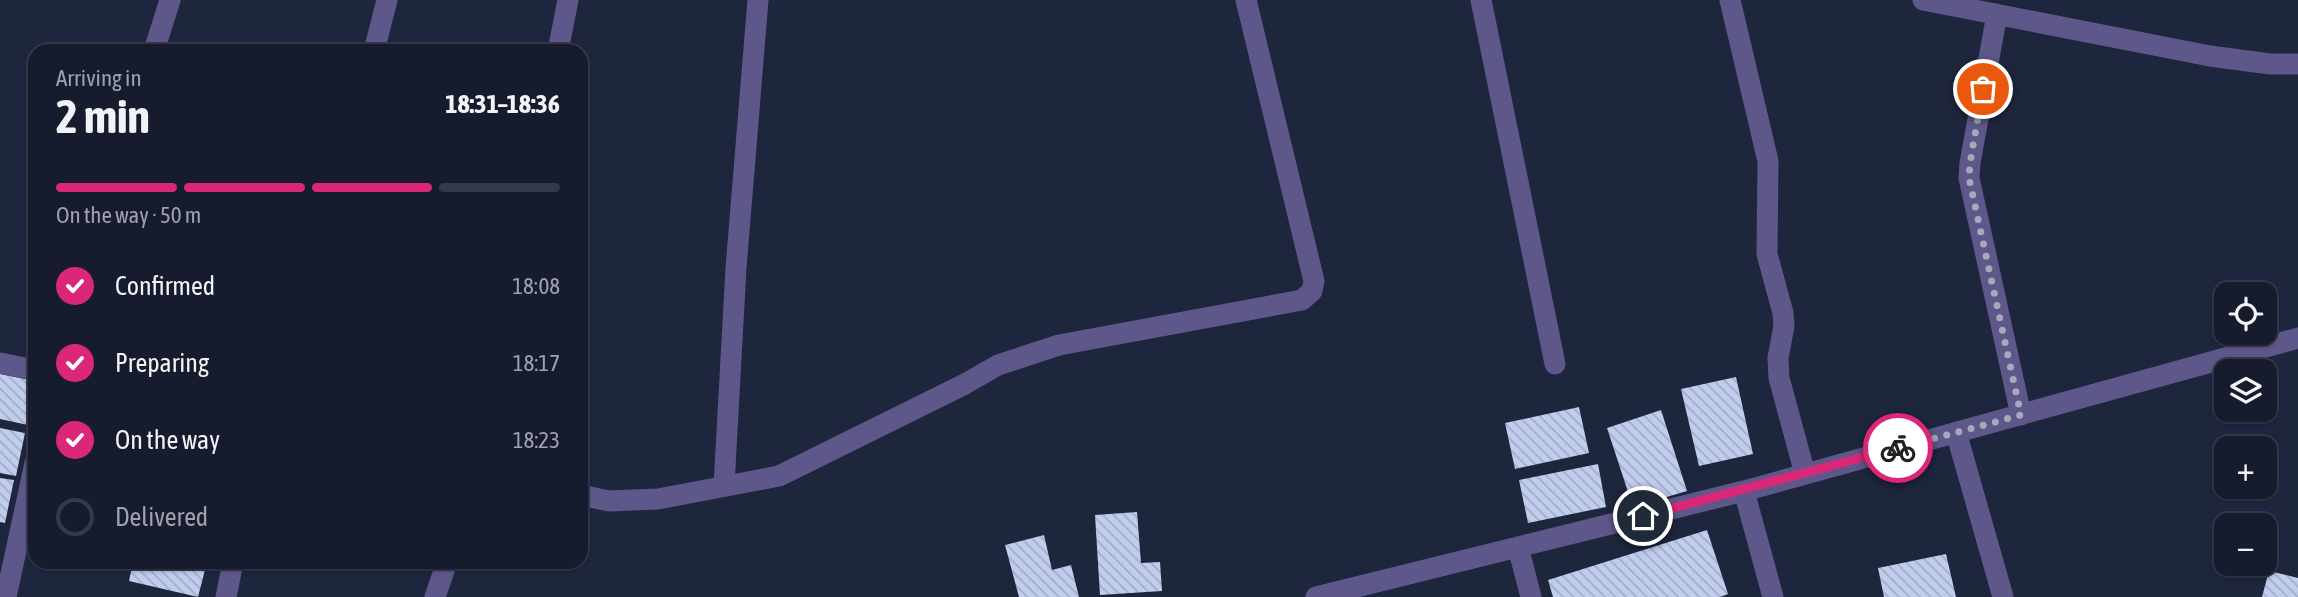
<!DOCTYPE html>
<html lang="en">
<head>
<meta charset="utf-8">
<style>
  :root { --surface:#161c2e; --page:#1f2536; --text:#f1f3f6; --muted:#9ea1aa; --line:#353a4a; --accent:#db2777 }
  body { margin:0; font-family:"Asap Condensed",sans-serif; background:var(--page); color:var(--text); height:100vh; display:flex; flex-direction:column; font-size:26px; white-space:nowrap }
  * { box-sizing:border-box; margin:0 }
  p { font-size:23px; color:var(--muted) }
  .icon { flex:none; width:38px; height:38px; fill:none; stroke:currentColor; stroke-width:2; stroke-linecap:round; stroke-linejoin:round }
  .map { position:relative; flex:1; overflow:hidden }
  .sheet { position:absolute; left:28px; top:44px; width:560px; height:525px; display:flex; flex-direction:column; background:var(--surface); border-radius:21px; box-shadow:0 2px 5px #0004,0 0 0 2px var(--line) }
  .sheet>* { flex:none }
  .fabs { position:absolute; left:2214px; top:282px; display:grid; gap:14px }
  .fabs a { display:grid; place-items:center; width:63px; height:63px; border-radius:14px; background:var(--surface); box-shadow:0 2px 5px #0004,0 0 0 2px var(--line); font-size:35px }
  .pin { position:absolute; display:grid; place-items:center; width:60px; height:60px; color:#fff; margin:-30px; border:4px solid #fff; border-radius:50%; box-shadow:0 2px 7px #0007 }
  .courier { position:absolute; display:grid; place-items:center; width:70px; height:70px; margin:-35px; border:5px solid #db2777; border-radius:50%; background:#fff; color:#222; box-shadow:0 2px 9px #0007 }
  .head em { font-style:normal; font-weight:700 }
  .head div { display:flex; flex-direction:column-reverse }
  .head { display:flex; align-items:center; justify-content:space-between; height:119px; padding:0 28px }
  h1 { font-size:46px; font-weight:700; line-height:52px }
  .bar { display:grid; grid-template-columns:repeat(4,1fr); gap:10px 7px; align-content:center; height:84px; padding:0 28px }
  .bar i { height:9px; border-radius:5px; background:var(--line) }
  .bar .selected { background:var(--accent) }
  .bar p { grid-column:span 4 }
  ol { padding:0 28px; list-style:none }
  li { display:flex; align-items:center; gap:21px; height:77px }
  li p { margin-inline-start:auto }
  li .icon { padding:7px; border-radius:50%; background:var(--accent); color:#fff; stroke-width:4 }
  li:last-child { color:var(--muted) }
  li i { width:38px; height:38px; border:4px solid var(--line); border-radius:50% }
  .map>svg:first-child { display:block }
</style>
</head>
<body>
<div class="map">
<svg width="2298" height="597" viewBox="0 0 2298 597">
  <defs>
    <pattern id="building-back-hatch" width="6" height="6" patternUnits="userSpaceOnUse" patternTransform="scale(1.75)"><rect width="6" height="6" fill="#c0cded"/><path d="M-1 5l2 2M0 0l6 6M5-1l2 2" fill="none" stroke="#a2acc5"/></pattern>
  </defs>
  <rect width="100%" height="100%" fill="#1e263e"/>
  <path fill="url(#building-back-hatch)" d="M0 374 35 381 28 425 0 419Z
    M1736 377 1753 454 1699 466 1681 389Z
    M1579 407 1589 453 1515 469 1505 423Z
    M1661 410 1687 491 1633 507 1607 428Z
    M0 428 25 433 16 476 0 473Z
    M1598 464 1606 507 1528 523 1519 480Z
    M0 478 14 480 5 523 0 522Z
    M1137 512 1141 563 1160 562 1162 591 1100 595 1095 515Z
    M1707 530 1728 594 1720 597H1553L1548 580Z
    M1044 535 1052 570 1071 565 1079 597H1019L1005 545Z
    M1946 554 1956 597H1884L1878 568Z
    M133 562H207L198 597 129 581Z
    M2269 571 2298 578V597H2262Z"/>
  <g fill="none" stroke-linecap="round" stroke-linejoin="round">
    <path stroke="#5e5789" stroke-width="21" d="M1481 0 1555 364
      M1730 0 1768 161 1767 254 1783 313 1784 326 1778 358 1779 378 1805 474
      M1923 0 2210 56 2270 64H2298
      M1997 14 1970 163 1969 178 2021 415
      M154 51 170 0
      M374 51 387 0
      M558 51 568 0
      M0 363 35 370
      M1956 432 2003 597
      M724 486 736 268 758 0
      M1744 491 1773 597
      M581 495 609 501 658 499 779 476 965 384 998 365 1059 345 1302 300 1312 291 1314 281 1246 0
      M1518 547 1531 597
      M6 597 35 463
      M226 597 233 562
      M435 597 447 562
      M1316 597 1744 491 2298 338"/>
  </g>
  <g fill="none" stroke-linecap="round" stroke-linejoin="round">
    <path stroke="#a4aabb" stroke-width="7" stroke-dasharray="0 12.6" d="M1898 448 2021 415 1969 178 1970 163 1983 89"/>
    <path stroke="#db2777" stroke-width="9" d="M1643 516 1898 448"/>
  </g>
</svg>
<div class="fabs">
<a><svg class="icon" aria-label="locate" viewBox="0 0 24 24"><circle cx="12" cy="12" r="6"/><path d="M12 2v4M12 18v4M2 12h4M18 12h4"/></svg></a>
<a><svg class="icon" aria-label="layers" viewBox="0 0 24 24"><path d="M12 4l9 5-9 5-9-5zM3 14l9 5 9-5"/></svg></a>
<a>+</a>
<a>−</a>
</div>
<div class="pin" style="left:1983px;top:89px;background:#ea580c"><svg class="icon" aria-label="bag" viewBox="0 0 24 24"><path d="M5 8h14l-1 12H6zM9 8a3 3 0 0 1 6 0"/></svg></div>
<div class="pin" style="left:1643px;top:516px;background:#1f2937"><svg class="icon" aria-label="home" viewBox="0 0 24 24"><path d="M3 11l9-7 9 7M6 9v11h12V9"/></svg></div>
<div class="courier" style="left:1898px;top:448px"><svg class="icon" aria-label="bike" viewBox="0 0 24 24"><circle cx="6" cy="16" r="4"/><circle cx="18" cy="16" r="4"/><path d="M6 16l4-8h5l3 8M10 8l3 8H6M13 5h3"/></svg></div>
<section class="sheet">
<div class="head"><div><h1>2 min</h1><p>Arriving in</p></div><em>18:31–18:36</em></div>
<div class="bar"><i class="selected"></i><i class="selected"></i><i class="selected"></i><i></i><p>On the way · 50 m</p></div>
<ol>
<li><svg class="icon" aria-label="check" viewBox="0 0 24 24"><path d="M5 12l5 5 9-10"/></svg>Confirmed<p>18:08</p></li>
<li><svg class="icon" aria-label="check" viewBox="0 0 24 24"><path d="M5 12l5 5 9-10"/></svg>Preparing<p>18:17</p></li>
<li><svg class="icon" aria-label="check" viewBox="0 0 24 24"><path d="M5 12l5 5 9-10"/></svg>On the way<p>18:23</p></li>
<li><i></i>Delivered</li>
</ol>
</section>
</div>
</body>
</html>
